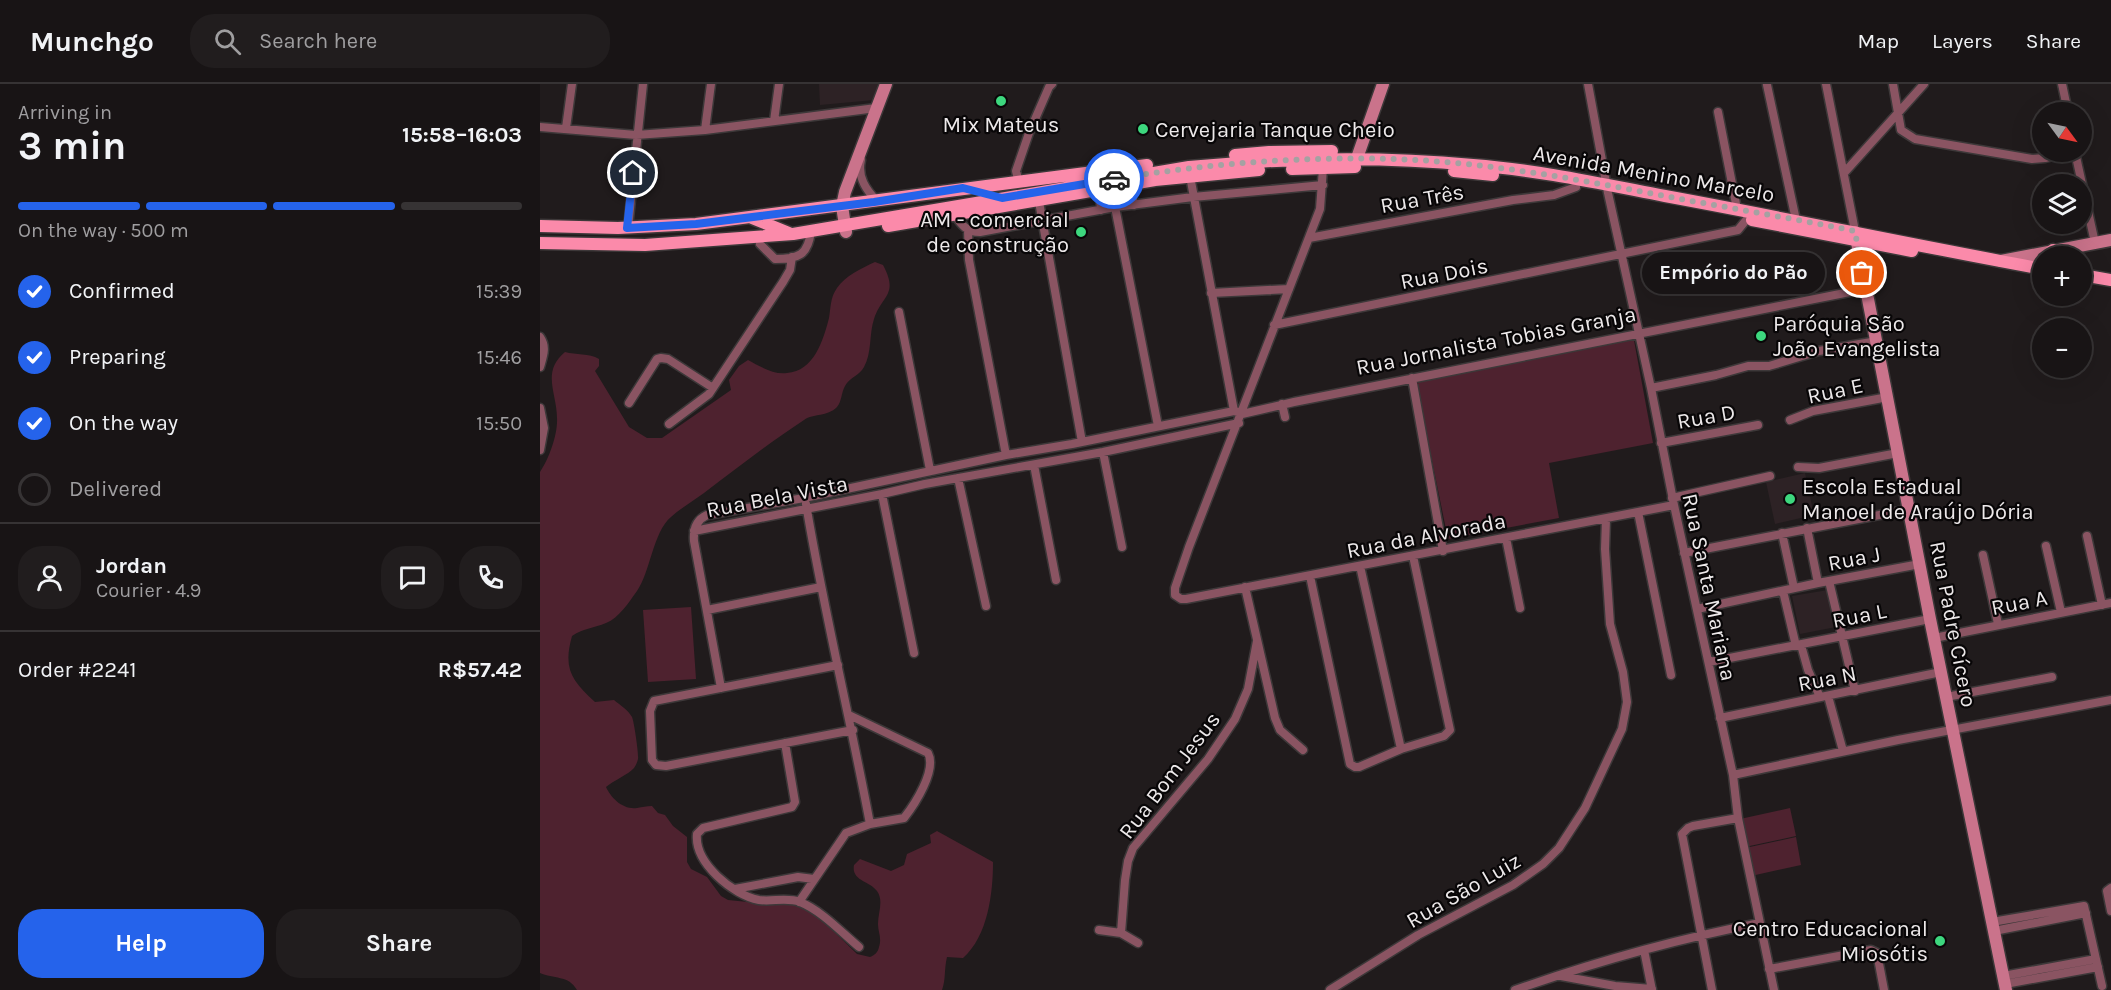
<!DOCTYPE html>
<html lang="en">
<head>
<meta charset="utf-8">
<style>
  :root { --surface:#181415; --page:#211d1e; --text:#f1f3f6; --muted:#9f9ea0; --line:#363334; --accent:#2563eb }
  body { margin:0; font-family:Karla,sans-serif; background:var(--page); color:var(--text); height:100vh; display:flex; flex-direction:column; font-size:22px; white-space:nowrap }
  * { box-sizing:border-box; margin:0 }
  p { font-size:20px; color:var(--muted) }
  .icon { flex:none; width:33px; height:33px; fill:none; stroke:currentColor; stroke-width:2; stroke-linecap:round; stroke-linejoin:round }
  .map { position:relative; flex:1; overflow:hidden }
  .drawer { display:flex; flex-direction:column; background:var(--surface); width:540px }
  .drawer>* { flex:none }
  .needle { width:39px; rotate:123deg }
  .fabs { position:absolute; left:1492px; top:18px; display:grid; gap:12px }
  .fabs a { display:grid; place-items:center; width:60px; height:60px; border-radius:50%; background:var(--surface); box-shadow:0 6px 24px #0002,0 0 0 2px var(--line); font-size:30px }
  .pin { position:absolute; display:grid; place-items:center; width:51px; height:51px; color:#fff; margin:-26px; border:3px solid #fff; border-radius:50%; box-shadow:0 2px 6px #0007 }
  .courier { position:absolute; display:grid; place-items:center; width:60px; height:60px; margin:-30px; border:4px solid #2563eb; border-radius:50%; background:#fff; color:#222; box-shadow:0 2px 8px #0007 }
  .bubble { position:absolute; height:42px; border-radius:21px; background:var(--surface); box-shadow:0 6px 24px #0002,0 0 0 2px var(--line); font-size:20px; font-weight:700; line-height:42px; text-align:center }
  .overview em { font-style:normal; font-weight:700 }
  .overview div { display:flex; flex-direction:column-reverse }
  .overview { display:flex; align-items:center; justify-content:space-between; height:102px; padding:0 18px }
  h1 { font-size:39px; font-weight:700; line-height:45px }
  .bar { display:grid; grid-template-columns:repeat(4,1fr); gap:9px 6px; align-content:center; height:72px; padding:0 18px }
  .bar i { height:8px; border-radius:4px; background:var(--line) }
  .bar .current { background:var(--accent) }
  .bar p { grid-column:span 4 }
  .line { display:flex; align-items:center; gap:15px; padding:0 18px; border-top:2px solid var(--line) }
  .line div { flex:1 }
  .round { display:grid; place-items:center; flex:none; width:63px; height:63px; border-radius:24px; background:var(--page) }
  ol { padding:0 18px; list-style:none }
  li { display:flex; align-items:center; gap:18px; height:66px }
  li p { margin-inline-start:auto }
  li .icon { padding:6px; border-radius:50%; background:var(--accent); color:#fff; stroke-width:4 }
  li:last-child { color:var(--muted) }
  li i { width:33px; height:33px; border:3px solid var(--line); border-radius:50% }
  .action { display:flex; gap:12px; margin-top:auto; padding:12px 18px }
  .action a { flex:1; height:69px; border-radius:24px; background:var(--accent); color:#fff; font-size:24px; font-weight:700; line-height:69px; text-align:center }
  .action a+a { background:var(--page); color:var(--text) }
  header { display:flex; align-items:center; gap:36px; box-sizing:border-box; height:84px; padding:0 30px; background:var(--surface); border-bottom:2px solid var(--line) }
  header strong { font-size:28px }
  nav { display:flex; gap:33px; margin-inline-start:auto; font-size:21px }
  .search { width:420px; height:54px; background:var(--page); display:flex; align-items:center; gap:15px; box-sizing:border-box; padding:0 21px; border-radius:24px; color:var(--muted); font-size:22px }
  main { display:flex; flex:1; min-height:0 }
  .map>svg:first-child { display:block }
</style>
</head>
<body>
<header>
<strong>Munchgo</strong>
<div class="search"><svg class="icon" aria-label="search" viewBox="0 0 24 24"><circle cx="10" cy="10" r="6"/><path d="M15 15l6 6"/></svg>Search here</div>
<nav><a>Map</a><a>Layers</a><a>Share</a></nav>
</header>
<main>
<section class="drawer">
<div class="overview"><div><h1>3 min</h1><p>Arriving in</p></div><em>15:58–16:03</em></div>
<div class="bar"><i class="current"></i><i class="current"></i><i class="current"></i><i></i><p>On the way · 500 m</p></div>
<ol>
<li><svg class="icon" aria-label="check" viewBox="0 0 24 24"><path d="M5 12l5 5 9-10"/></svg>Confirmed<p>15:39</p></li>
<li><svg class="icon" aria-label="check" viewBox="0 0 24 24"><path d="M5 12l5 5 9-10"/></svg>Preparing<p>15:46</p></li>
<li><svg class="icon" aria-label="check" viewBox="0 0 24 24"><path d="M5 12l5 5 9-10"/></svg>On the way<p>15:50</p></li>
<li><i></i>Delivered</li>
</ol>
<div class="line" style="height:108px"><a class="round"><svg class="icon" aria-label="person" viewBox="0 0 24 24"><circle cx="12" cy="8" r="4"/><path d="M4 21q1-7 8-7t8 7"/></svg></a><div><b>Jordan</b><p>Courier · 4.9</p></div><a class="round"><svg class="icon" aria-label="chat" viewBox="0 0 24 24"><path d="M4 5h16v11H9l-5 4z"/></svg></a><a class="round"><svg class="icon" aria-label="phone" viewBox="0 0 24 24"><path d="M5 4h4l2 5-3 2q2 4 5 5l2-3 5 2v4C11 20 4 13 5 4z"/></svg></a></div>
<div class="line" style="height:78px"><div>Order #2241</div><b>R$57.42</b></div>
<div class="action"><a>Help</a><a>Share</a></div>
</section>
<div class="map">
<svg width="1571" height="906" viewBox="0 0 1571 906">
  <rect width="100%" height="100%" fill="#201b1c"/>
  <path fill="#2d2225" d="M279 0H338L334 16 280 21Z
    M1265 389 1274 431 1235 440 1226 398Z
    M1288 506 1296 543 1260 550 1252 512Z"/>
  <path fill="#4e222f" d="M335 178 343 181C359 211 342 211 334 235 329 250 332 269 324 283 320 291 309 294 305 302 301 309 302 317 297 323 287 333 274 329 264 336 229 359 197 384 164 409 153 417 141 424 131 433 113 448 110 489 97 507 89 518 79 534 66 539 54 544 44 544 32 552 23 584 31 596 55 618L74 616C80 621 88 626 92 633 94 637 99 671 98 675 97 679 96 681 94 684 89 690 73 697 66 703 71 714 83 726 97 724 103 723 106 722 112 722L118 729 125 731 133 742 147 753V778L151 785 167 793 181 812 188 816 208 818 242 815 260 822 278 832 317 870 330 873C335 871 338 868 339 863 342 854 338 848 338 840 338 828 344 817 337 807 330 797 311 797 314 781L320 775 351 787 364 781 367 770 391 759 390 751 397 747 453 778C453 809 448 852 423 874L407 873C404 885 406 895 402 906H37C29 891 13 895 0 889V388C9 375 18 350 17 334 17 309 1 288 25 268 36 271 49 269 59 275V282L55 287 89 343 107 354H122L191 306 189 296 199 282 208 276C219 282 234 291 247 289 274 287 283 257 289 234 291 223 290 214 297 204 305 192 322 184 335 178Z
    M1093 251 1113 359 1009 379 1019 434 908 455 876 298Z
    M151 523 156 595 108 598 103 526Z
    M1250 724 1256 752 1205 763 1200 735Z
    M1256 753 1261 781 1211 792 1205 764Z"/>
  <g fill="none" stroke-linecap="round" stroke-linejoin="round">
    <g stroke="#3d3839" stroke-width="11">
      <path id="street" d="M1048 0 1068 109 1111 304 1134 421 1193 691 1198 734 1234 906
        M1286 0 1315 147
        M1353 0 1361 46 1375 55 1492 75 1505 74 1529 68
        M1522 0 1528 28
        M1227 1 1256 136
        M1178 28 1197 125
        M234 37 239 0
        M0 43 96 51 165 46 336 24
        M26 44 32 0
        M165 46 171 0
        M1535 68 1555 159
        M321 76C317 93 326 106 337 117
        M783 84 780 125 649 463 635 504V511L641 515H646L1134 421
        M1304 89 1384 0
        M650 92 694 327 698 328
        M479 99 476 87 489 49 509 3 512 0
        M590 101 594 121
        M559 106 561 126
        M498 112 542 358
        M575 123 618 342
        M415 131C421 141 427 148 440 148L575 123 653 113 783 101
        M88 144 103 0
        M428 146 429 176 466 371
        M769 154 973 116 1014 111 1036 103
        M220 160 235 175C259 175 268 171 271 147
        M671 209 749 205
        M359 228 390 386
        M734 241 1198 146 1207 135
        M0 253C7 263 3 272 0 283
        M872 294 903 467
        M1111 304 1176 291 1208 282H1229L1279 267 1337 257
        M89 319 117 275 121 274 128 275 173 304
        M742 320 745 333
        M0 324 4 344 0 366
        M702 330 754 318 1325 205
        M1250 336 1273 327 1348 313
        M129 340 169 310 243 198 250 186 252 173
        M1121 359 1218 341
        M563 368 582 463
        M494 381 516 496
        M1258 383 1279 384 1358 369
        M418 394 446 522
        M342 410 374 569
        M1132 414 1230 392
        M266 420C284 528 310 633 330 740
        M1098 428 1131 591
        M1267 444 1278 499
        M154 447 342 410 385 400 563 368 699 339
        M1242 449 1254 504
        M1547 452 1562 521
        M966 454 980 524
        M1506 462 1521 528
        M1144 469 1370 425
        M1443 471 1458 540
        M820 482 861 665
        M770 492 810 680 815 683H819L861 665 904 652 910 646 873 472
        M1289 497 1315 607
        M705 503 735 634 740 646 763 666
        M1243 507 1256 562
        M1157 525 1278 499 1380 480
        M167 526 281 503
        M1394 554 1571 519
        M1261 561 1268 586 1280 613
        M1169 578 1390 535
        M298 581 114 617 110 627 112 676 116 681 126 682 313 646
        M181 604 154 457C153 445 156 436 167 431L264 414 466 371 532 360 694 327
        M1288 612 1303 667
        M1406 613 1512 593
        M1180 634 1401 588
        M245 659 255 718 252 723 163 744 157 750C154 779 193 811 219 816 232 818 247 813 260 818 282 827 301 848 319 863
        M1193 691 1358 656 1571 616
        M1571 804 1567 807 1571 827
        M195 805 258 793 274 795
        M259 818 306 749 330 740 364 734C375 720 397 686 388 669L309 631
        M1452 838 1544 822 1562 902
        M559 846 581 849
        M1454 847 1546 829
        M598 859 581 849 585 796 588 777 593 764 668 675 695 635 708 605 717 557
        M1104 866 1112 906
        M1229 885 1331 866 1337 869 1344 906
        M1021 892 1075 902 1112 905
        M1463 892 1556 875
        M1465 900 1558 883
        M790 906 878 851 973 801 1003 780 1019 764 1045 724 1082 645 1087 618 1083 588 1070 540 1065 465 1066 435
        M975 906C1055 878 1136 855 1220 839
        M1172 906 1142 750 1148 744 1153 742 1198 734"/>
    </g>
    <g stroke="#3d3839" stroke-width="15">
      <path id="secondary" d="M817 74 843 0
        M306 148 302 122 305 108 346 0
        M1315 148 1390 535 1466 906
        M1461 177 1571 156"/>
    </g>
    <g stroke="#3d3839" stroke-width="15">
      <path id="primary" d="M695 71 729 68 792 67
        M752 85 815 83
        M914 87 953 91
        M212 134 249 149
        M1212 136 1372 167
        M0 142 78 144 156 140 607 81
        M348 142 615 96 719 86
        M0 159 105 161 253 150 649 83C744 74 838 72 933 81 998 86 1062 100 1125 112 1251 135 1377 162 1503 185
        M1506 172 1513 166
        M1542 191 1571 196"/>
    </g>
    <use href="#street" stroke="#8a5462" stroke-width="8"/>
    <use href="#secondary" stroke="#ca738b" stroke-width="12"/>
    <use href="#primary" stroke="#fb8aaa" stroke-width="12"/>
  </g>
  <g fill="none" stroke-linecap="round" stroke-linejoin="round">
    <path stroke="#a5a1a2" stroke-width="6" stroke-dasharray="0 10.8" d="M574 95C666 80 760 72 854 75 943 78 1031 94 1119 111 1184 123 1250 134 1315 147L1322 189"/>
    <path stroke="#2563eb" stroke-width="8" d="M93 89 87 144 156 140 334 118 423 104 462 114 574 95"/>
  </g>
  <g fill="#3dd77e" stroke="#080607" stroke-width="2">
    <circle cx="461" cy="17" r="6"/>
    <circle cx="603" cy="45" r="6"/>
    <circle cx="541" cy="148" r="6"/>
    <circle cx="1221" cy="252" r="6"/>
    <circle cx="1250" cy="415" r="6"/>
    <circle cx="1400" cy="857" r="6"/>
  </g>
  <g text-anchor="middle" stroke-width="4.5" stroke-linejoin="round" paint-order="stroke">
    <g font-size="22" fill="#ede9ea" stroke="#080607" text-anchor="start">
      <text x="461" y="48" text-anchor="middle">Mix Mateus</text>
      <text x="615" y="53">Cervejaria Tanque Cheio</text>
      <text x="529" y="143" text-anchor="end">AM - comercial<tspan x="529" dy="25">de construção</tspan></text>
      <text x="1233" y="247">Paróquia São<tspan x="1233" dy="25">João Evangelista</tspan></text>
      <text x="1262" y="410">Escola Estadual<tspan x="1262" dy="25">Manoel de Araújo Dória</tspan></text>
      <text x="1388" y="852" text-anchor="end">Centro Educacional<tspan x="1388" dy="25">Miosótis</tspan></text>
    </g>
    <g font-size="22" fill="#ede9ea" stroke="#080607">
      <text transform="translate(1114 89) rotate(10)" y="8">Avenida Menino Marcelo</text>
      <text transform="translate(882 114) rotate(-10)" y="8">Rua Três</text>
      <text transform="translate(904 189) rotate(-11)" y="8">Rua Dois</text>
      <text transform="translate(956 256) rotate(-11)" y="8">Rua Jornalista Tobias Granja</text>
      <text transform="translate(1295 306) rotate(-12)" y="8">Rua E</text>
      <text transform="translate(1166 332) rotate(-10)" y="8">Rua D</text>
      <text transform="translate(237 412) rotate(-11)" y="8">Rua Bela Vista</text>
      <text transform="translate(886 451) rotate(-11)" y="8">Rua da Alvorada</text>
      <text transform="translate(1314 474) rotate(-11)" y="8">Rua J</text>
      <text transform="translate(1170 503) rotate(78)" y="8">Rua Santa Mariana</text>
      <text transform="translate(1479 518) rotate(-11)" y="8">Rua A</text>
      <text transform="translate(1319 531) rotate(-11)" y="8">Rua L</text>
      <text transform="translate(1414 540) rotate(79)" y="8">Rua Padre Cícero</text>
      <text transform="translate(1287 594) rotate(-11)" y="8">Rua N</text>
      <text transform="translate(629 691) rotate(-53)" y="8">Rua Bom Jesus</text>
      <text transform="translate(923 806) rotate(-30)" y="8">Rua São Luiz</text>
    </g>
  </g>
</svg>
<div class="fabs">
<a><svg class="needle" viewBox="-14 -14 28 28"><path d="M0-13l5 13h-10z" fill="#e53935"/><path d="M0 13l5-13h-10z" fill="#9f9ea0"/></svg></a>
<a><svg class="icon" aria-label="layers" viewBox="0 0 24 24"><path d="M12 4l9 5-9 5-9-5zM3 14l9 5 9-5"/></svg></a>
<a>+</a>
<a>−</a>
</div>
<div class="pin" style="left:1322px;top:189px;background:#ea580c"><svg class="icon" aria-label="bag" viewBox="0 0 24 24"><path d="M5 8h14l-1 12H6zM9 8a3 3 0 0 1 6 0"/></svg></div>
<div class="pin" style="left:93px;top:89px;background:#1f2937"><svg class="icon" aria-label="home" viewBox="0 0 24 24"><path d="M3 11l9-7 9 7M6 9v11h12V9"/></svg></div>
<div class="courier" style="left:574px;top:95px"><svg class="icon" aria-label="car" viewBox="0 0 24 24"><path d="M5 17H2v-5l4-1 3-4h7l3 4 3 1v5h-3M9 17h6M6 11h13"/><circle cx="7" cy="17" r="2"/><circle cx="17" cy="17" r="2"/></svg></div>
<div class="bubble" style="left:1102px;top:168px;width:183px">Empório do Pão</div>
</div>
</main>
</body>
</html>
